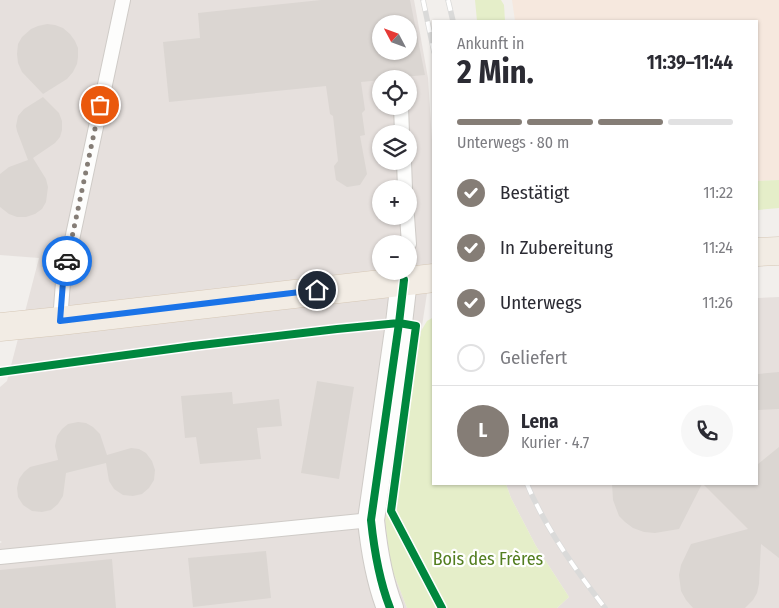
<!DOCTYPE html>
<html lang="de">
<head>
<meta charset="utf-8">
<style>
  :root { --surface:#fff; --page:#f7f7f7; --text:#2b2b33; --muted:#7c7c81; --line:#e1e1e2; --accent:#857d76 }
  body { margin:0; font-family:"Fira Sans Condensed",sans-serif; background:var(--page); color:var(--text); height:100vh; display:flex; flex-direction:column; font-size:19px; white-space:nowrap }
  * { box-sizing:border-box; margin:0 }
  p { font-size:16px; color:var(--muted) }
  .icon { flex:none; width:28px; height:28px; fill:none; stroke:currentColor; stroke-width:2; stroke-linecap:round; stroke-linejoin:round }
  .map { position:relative; flex:1; overflow:hidden }
  .panel { position:absolute; left:432px; top:20px; width:326px; height:465px; display:flex; flex-direction:column; background:var(--surface); border-radius:0px; box-shadow:0 1px 4px #0004 }
  .panel>* { flex:none }
  .needle { width:32px; rotate:311deg }
  .tools { position:absolute; left:372px; top:15px; display:grid; gap:10px }
  .tools a { display:grid; place-items:center; width:45px; height:45px; border-radius:50%; background:var(--surface); box-shadow:0 1px 4px #0004; font-size:25px }
  .pin { position:absolute; display:grid; place-items:center; width:42px; height:42px; color:#fff; margin:-21px; border:2px solid #fff; border-radius:50%; box-shadow:0 1px 5px #0007 }
  .courier { position:absolute; display:grid; place-items:center; width:50px; height:50px; margin:-25px; border:4px solid #1a73e8; border-radius:50%; background:#fff; color:#222; box-shadow:0 1px 6px #0007 }
  .overview em { font-style:normal; font-weight:700 }
  .overview div { display:flex; flex-direction:column-reverse }
  .overview { display:flex; align-items:center; justify-content:space-between; height:85px; padding:0 25px }
  h1 { font-size:32px; font-weight:700; line-height:38px }
  .bar { display:grid; grid-template-columns:repeat(4,1fr); gap:8px 5px; align-content:center; height:60px; padding:0 25px }
  .bar i { height:6px; border-radius:4px; background:var(--line) }
  .bar .on { background:var(--accent) }
  .bar p { grid-column:span 4 }
  .line { display:flex; align-items:center; gap:12px; padding:0 25px; border-top:1px solid var(--line) }
  .line div { flex:1 }
  .round { display:grid; place-items:center; flex:none; width:52px; height:52px; border-radius:26px; background:var(--page) }
  ol { padding:0 25px; list-style:none }
  li { display:flex; align-items:center; gap:15px; height:55px }
  li p { margin-inline-start:auto }
  li .icon { padding:5px; border-radius:50%; background:var(--accent); color:#fff; stroke-width:4 }
  li:last-child { color:var(--muted) }
  li i { width:28px; height:28px; border:2px solid var(--line); border-radius:50% }
  .map>svg:first-child { display:block }
</style>
</head>
<body>
<div class="map">
<svg width="779" height="608" viewBox="0 0 779 608">
  <rect width="100%" height="100%" fill="#f2efec"/>
  <path fill="#f6e8de" d="M512 0H779V180L758 181V21H515Z"/>
  <path fill="#e6e0dd" fill-rule="evenodd" d="M0 0H414L428 78 434 172V248L399 475 385 519 390 564 407 608H0V543L2 542 0 541V387L7 381 39 258 0 255ZM381 24H409V51H381ZM381 79H409V106H381ZM381 134H409V161H381ZM381 189H409V216H381ZM381 244H409V271H381Z
    M779 297V608H557L569 597 536 546 511 498 506 484H758V298Z"/>
  <path fill="#e5eec9" d="M475 0H501L504 5 505 21H477Z
    M779 180V208L758 210V181Z
    M434 317V484H506L511 498 536 546 569 597 557 608H407L390 564 385 519 399 475 421 331 427 321Z"/>
  <path fill="#dbd6d2" fill-rule="evenodd" d="M321 0H410L425 75 381 79V80L361 82 365 110 362 113 365 135 360 136 367 174 360 185 347 187 336 180 334 166 338 161 333 116 330 114 326 86 169 102 163 42 200 38 198 13ZM381 24H409V51H381Z
    M47 24 55 25 63 28 70 34 75 41 78 48V57L77 64 73 72 67 79 43 94 22 72 18 63 17 54 18 44 22 37 31 29 38 26Z
    M43 97 59 113 62 121V130L60 137 55 143 33 158 46 179 48 187 46 202 42 209 35 214 26 217H17L9 214 0 207V174L9 167 28 160 17 131 16 126 18 116 24 109Z
    M779 372V409L758 410V374Z
    M317 381 354 387 339 479 301 473Z
    M232 392 233 404 279 399 282 426 257 428 261 459 200 464 196 437 185 438 181 396Z
    M78 422 86 423 93 427 100 434 107 455 131 448 139 449 146 453 152 461 155 470 154 480 149 488 142 494 133 496 123 495 114 489 109 481 106 463 66 473 63 496 58 504 51 510 42 512 32 511 23 505 18 497 17 488 19 479 24 472 30 467 58 460 55 446 57 436 62 429 68 424Z
    M779 447V558L761 544 759 584 757 593 753 600 745 608H693L686 600 681 591 679 575 681 565 691 544 748 529 703 484H758V464Z
    M612 484H702L679 529 655 533 644 532 633 528 625 522 619 516 613 500Z
    M266 551 271 598 193 607 188 558Z
    M112 559 116 608H0V570Z"/>
  <g fill="none" stroke-linecap="round" stroke-linejoin="round">
    <g stroke="#cfcbc7" stroke-width="16">
      <path id="lane" d="M401 106 402 134
        M404 161 405 189
        M407 216 409 244
        M60 321 63 282 123 0
        M0 557 371 520"/>
    </g>
    <g stroke="#cfcbc7" stroke-width="28">
      <path id="street" d="M390 608C379 580 374 549 371 520L399 323 404 280"/>
    </g>
    <g stroke="#d6c8b7" stroke-width="29">
      <path id="primary" d="M758 252 779 251
        M0 327 60 321 434 278"/>
    </g>
    <use href="#lane" stroke="#fdfdfc" stroke-width="14"/>
    <use href="#street" stroke="#fdfdfc" stroke-width="26"/>
    <use href="#primary" stroke="#f2ece4" stroke-width="28"/>
    <g stroke="#dadad9" stroke-width="5.5">
      <path id="rail" d="M423 0 434 52
        M448 0 453 21
        M527 484C546 529 575 569 605 608"/>
    </g>
    <use href="#rail" stroke="#fff" stroke-width="4" stroke-dasharray="11" stroke-linecap="butt"/>
    <g stroke="#fff" stroke-width="11">
      <path id="cycleway" d="M0 372 193 346 337 329 399 323 416 326 391 511 442 608
        M390 608C379 580 374 549 371 520L399 323 404 280"/>
    </g>
    <use href="#cycleway" stroke="#00873e" stroke-width="8"/>
  </g>
  <g fill="none" stroke-linecap="round" stroke-linejoin="round">
    <path stroke="#857d76" stroke-width="5" stroke-dasharray="0 9" d="M67 261 100 105"/>
    <path stroke="#1a73e8" stroke-width="6" d="M67 261 63 282 60 321 317 290"/>
  </g>
  <g text-anchor="middle" stroke-width="4.5" stroke-linejoin="round" paint-order="stroke">
    <g font-size="18" fill="#537e20" stroke="#fff">
      <text x="488" y="565">Bois des Frères</text>
    </g>
  </g>
</svg>
<div class="tools">
<a><svg class="needle" viewBox="-14 -14 28 28"><path d="M0-13l5 13h-10z" fill="#e53935"/><path d="M0 13l5-13h-10z" fill="#7c7c81"/></svg></a>
<a><svg class="icon" aria-label="locate" viewBox="0 0 24 24"><circle cx="12" cy="12" r="6"/><path d="M12 2v4M12 18v4M2 12h4M18 12h4"/></svg></a>
<a><svg class="icon" aria-label="layers" viewBox="0 0 24 24"><path d="M12 4l9 5-9 5-9-5zM3 14l9 5 9-5"/></svg></a>
<a>+</a>
<a>−</a>
</div>
<div class="pin" style="left:100px;top:105px;background:#ea580c"><svg class="icon" aria-label="bag" viewBox="0 0 24 24"><path d="M5 8h14l-1 12H6zM9 8a3 3 0 0 1 6 0"/></svg></div>
<div class="pin" style="left:317px;top:290px;background:#1f2937"><svg class="icon" aria-label="home" viewBox="0 0 24 24"><path d="M3 11l9-7 9 7M6 9v11h12V9"/></svg></div>
<div class="courier" style="left:67px;top:261px"><svg class="icon" aria-label="car" viewBox="0 0 24 24"><path d="M5 17H2v-5l4-1 3-4h7l3 4 3 1v5h-3M9 17h6M6 11h13"/><circle cx="7" cy="17" r="2"/><circle cx="17" cy="17" r="2"/></svg></div>
<section class="panel">
<div class="overview"><div><h1>2 Min.</h1><p>Ankunft in</p></div><em>11:39–11:44</em></div>
<div class="bar"><i class="on"></i><i class="on"></i><i class="on"></i><i></i><p>Unterwegs · 80 m</p></div>
<ol>
<li><svg class="icon" aria-label="check" viewBox="0 0 24 24"><path d="M5 12l5 5 9-10"/></svg>Bestätigt<p>11:22</p></li>
<li><svg class="icon" aria-label="check" viewBox="0 0 24 24"><path d="M5 12l5 5 9-10"/></svg>In Zubereitung<p>11:24</p></li>
<li><svg class="icon" aria-label="check" viewBox="0 0 24 24"><path d="M5 12l5 5 9-10"/></svg>Unterwegs<p>11:26</p></li>
<li><i></i>Geliefert</li>
</ol>
<div class="line" style="height:90px"><b class="round" style="background:var(--accent);color:#fff">L</b><div><b>Lena</b><p>Kurier · 4.7</p></div><a class="round"><svg class="icon" aria-label="phone" viewBox="0 0 24 24"><path d="M5 4h4l2 5-3 2q2 4 5 5l2-3 5 2v4C11 20 4 13 5 4z"/></svg></a></div>
</section>
</div>
</body>
</html>
